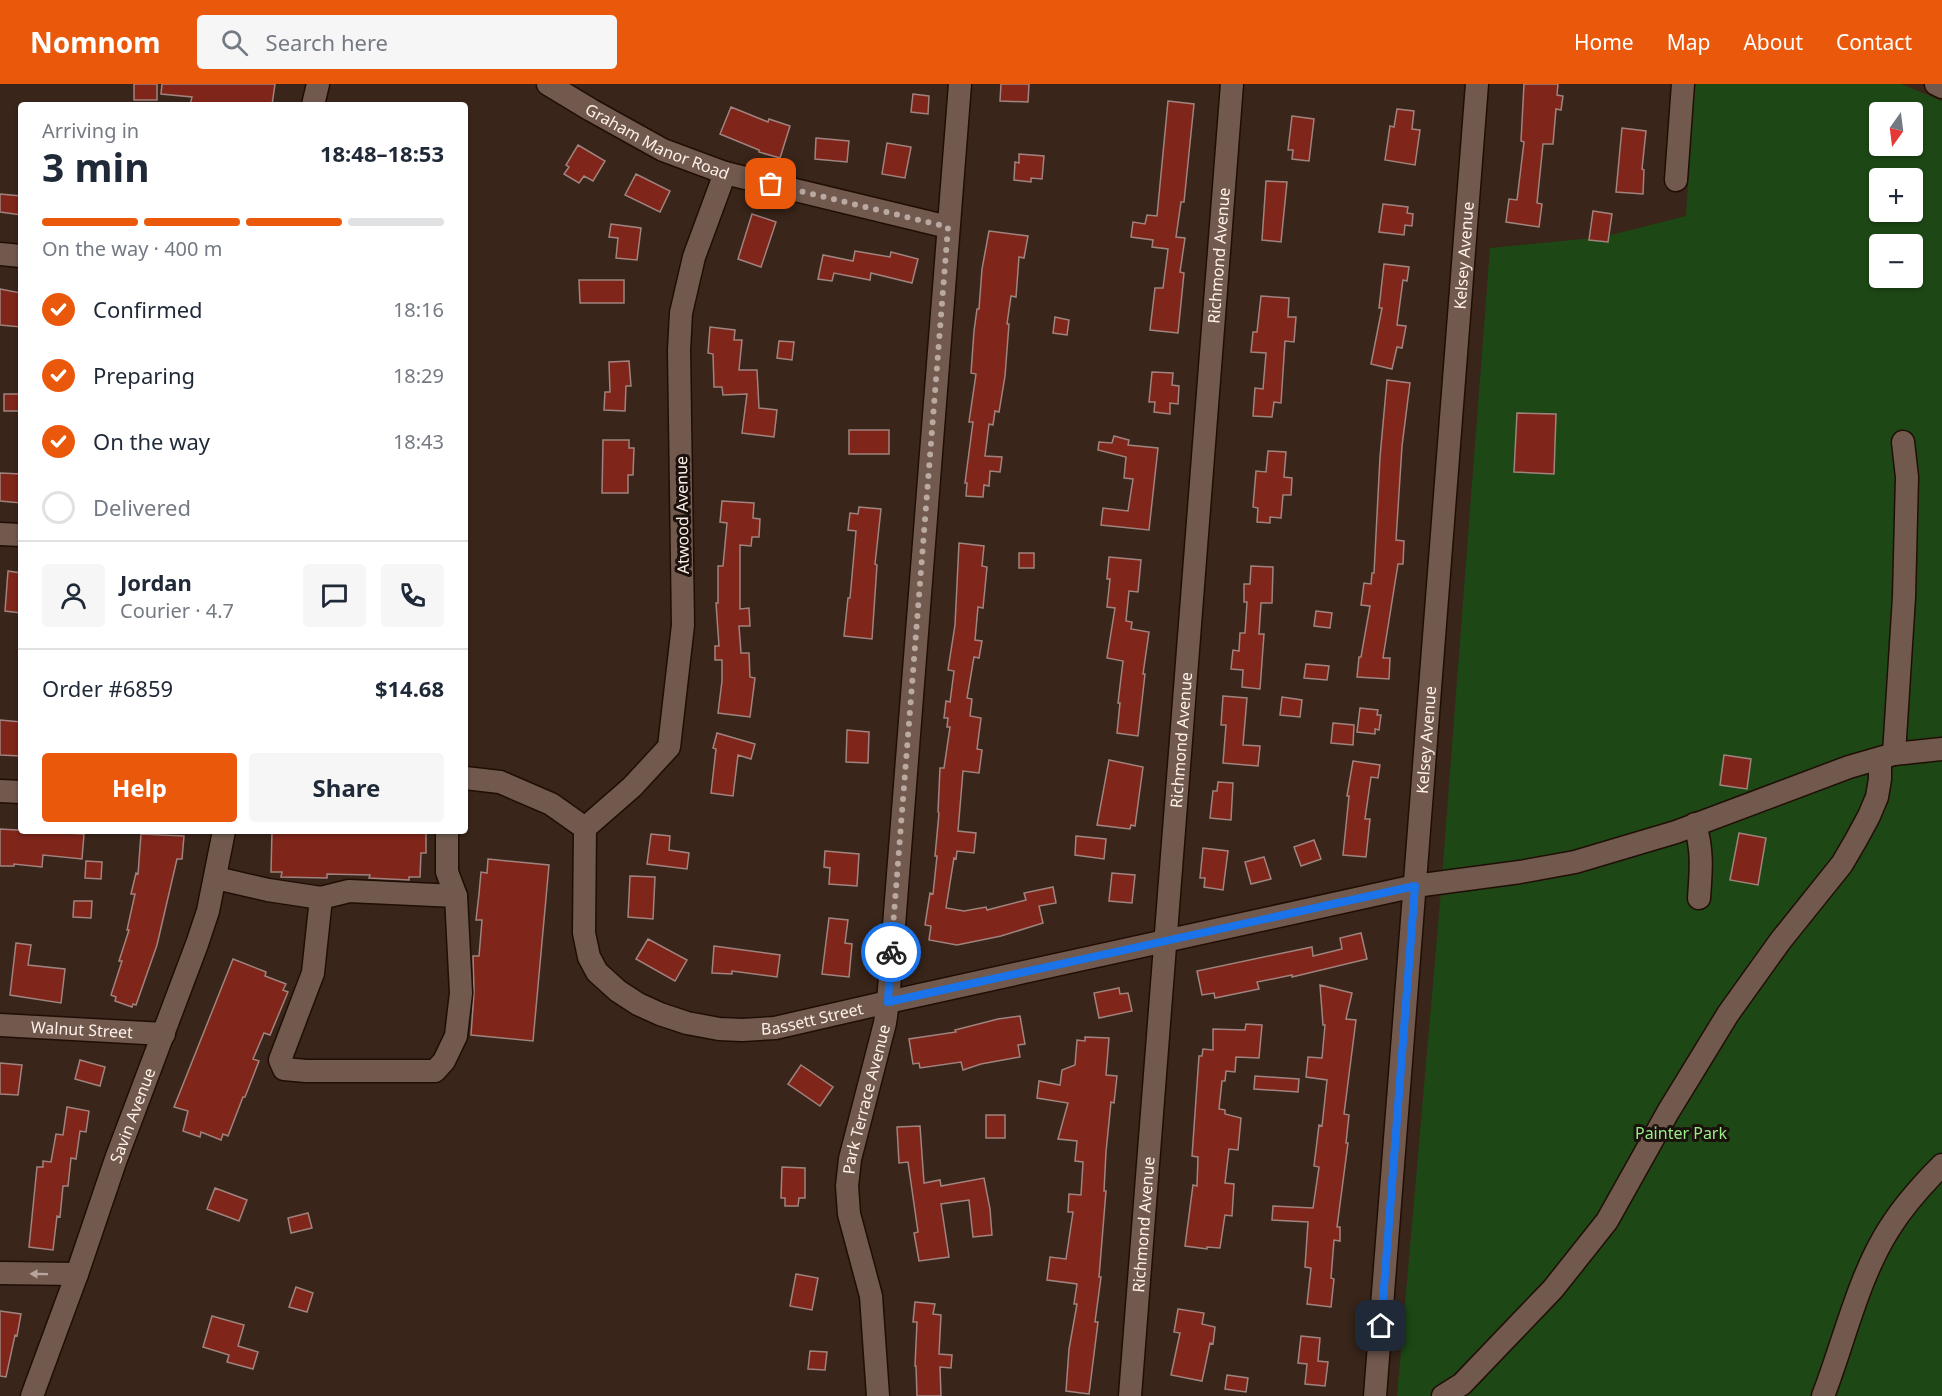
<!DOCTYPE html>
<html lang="en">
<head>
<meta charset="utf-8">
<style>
  :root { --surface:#fff; --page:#f6f6f7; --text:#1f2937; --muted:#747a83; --line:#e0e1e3; --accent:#ea580c }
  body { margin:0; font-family:"Noto Sans",sans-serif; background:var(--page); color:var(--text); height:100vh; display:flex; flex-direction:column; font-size:22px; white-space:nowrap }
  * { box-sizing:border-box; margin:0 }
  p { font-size:20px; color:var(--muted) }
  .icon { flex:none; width:33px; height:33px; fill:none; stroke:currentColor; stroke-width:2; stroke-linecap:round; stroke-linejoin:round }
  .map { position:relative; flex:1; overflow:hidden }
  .drawer { position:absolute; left:18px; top:18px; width:450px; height:732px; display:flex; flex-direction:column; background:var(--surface); border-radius:6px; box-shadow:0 2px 4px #0004 }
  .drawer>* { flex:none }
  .needle { width:39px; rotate:194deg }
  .controls { position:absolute; left:1869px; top:18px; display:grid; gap:12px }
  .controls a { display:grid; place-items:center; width:54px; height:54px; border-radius:6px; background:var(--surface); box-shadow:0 2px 4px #0004; font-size:30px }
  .pin { position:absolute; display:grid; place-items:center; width:51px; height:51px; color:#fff; margin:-26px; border-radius:12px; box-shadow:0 3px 9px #0006 }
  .courier { position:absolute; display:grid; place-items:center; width:60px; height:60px; margin:-30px; border:4px solid #1a73e8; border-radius:50%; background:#fff; color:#222; box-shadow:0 2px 8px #0007 }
  .overview em { font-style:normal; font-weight:700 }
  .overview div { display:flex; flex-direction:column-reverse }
  .overview { display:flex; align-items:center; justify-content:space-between; height:102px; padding:0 24px }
  h1 { font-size:39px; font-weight:700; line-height:45px }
  .bar { display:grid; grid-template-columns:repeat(4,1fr); gap:9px 6px; align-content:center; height:72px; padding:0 24px }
  .bar i { height:8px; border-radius:4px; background:var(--line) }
  .bar .active { background:var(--accent) }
  .bar p { grid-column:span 4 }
  .line { display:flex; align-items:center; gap:15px; padding:0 24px; border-top:2px solid var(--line) }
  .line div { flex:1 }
  .round { display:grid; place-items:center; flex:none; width:63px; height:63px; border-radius:6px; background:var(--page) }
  ol { padding:0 24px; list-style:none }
  li { display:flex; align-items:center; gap:18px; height:66px }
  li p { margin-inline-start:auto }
  li .icon { padding:6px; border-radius:50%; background:var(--accent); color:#fff; stroke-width:4 }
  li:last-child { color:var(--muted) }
  li i { width:33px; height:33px; border:3px solid var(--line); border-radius:50% }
  .cta { display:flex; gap:12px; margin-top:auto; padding:12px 24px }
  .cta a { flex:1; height:69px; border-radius:6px; background:var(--accent); color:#fff; font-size:24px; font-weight:700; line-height:69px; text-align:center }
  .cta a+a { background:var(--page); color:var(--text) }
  header { display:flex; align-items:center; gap:36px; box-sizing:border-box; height:84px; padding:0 30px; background:var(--accent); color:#fff }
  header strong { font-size:28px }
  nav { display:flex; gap:33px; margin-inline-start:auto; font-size:21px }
  .search { width:420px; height:54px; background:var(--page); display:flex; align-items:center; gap:15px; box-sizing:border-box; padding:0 21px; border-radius:6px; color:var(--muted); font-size:22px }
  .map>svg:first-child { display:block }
</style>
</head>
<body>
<header>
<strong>Nomnom</strong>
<div class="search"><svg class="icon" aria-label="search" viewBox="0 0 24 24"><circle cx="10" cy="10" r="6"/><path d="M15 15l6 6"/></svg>Search here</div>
<nav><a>Home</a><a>Map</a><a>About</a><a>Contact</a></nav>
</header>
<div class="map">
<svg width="1942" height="1312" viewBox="0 0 1942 1312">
  <rect width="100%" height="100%" fill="#39251a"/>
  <path fill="#1d4815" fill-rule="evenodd" d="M1694 0H1901L1942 17V1312H1397L1440 819 1490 164 1603 153 1686 132ZM1880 28H1912V62H1880ZM1880 94H1912V128H1880ZM1880 160H1912V194H1880Z"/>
  <path fill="#7f251a" stroke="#a0837e" stroke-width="1.5" d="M134 0H157V16H134Z
    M162 0H275L272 21H190L192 13 161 10Z
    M1001 0H1029L1028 18 1000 17Z
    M1524 0H1558L1557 11 1563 12 1561 26 1556 25 1553 60H1543L1537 119 1542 120 1539 143 1506 138 1509 115 1517 116 1524 58 1521 57Z
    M913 10 929 12 928 30 911 28Z
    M1168 17 1194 20 1184 118H1181L1176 153 1185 154 1180 188 1184 189 1178 249 1150 246 1155 204H1163L1168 165 1152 163 1153 156 1131 153 1133 138 1145 140 1147 131 1157 132Z
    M731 23 768 38 769 35 790 42 780 74 759 68V66L720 50Z
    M1397 25 1414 27 1412 45 1420 46 1415 81 1385 76 1390 42 1394 43Z
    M1292 32 1314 35 1309 77 1292 75 1293 66H1288Z
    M1622 44 1646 47 1642 85 1644 86 1643 110 1616 108Z
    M816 54 849 57 847 78 815 75Z
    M887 59 911 63 905 94 882 90Z
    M578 61 605 77 593 97 584 92 579 99 564 90 569 83 566 81Z
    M1019 70 1044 72 1042 95 1031 94V98L1014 96 1015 78 1019 79Z
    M636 90 670 107 660 128 625 111Z
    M1266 97 1287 98 1281 158 1262 156Z
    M0 110 21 112V131L0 128Z
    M1383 120 1408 123 1407 129 1413 130 1412 142 1405 141 1404 151 1379 148Z
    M1593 127 1612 130 1608 158 1589 156Z
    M752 130 776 138 761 183 738 175Z
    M611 140 641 144 637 176 616 174 618 154 609 153Z
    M989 147 1028 152 1024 174 1019 173 1016 213 1011 212 1007 240H1009L1005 292 999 328 995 327 993 341 989 340 985 372 1002 373 1000 388 990 387 989 402 984 401 983 413 966 412 967 399H965L973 338H969L976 290 971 289 974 247 977 225H979L982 185Z
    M855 167 890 173 891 168 918 175 912 199 871 189 870 196 834 189 832 197 818 195 823 171 853 177Z
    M1384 180 1409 183 1407 197 1403 196 1397 241 1406 242 1402 264 1397 263 1392 285 1371 280 1382 224H1379Z
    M579 196H624V219H580Z
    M0 205 21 209V243L0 241Z
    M1261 212 1289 214 1288 233H1296L1294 258 1285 257 1281 319 1274 318 1272 333 1253 332 1255 304 1263 305 1266 269 1251 268 1253 248H1257Z
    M1055 233 1069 236 1067 251 1053 249Z
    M710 243 735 246 734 256H742L739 286H757L759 324 777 326 774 353 742 349 747 310 723 311 722 303H714L713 270 708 269Z
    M779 257 794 258 792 276 777 274Z
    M629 277 631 302H626L625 327 604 326 605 308H610L609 278Z
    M1152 288 1173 289 1172 301 1179 302 1178 320 1170 319V330L1154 328 1155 318H1149Z
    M1387 296 1410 299 1402 362 1396 456 1404 457 1403 480H1398L1383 574H1390L1389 595 1357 593 1359 573H1361L1370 522 1361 521 1364 499 1371 500 1372 489H1374L1380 373Z
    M4 310H21L20 327H4Z
    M1517 329 1556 330 1554 390 1514 388Z
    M849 346H889V370H849Z
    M1114 352 1129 356 1128 361 1158 364 1149 446 1101 441 1103 424 1128 427 1133 395 1124 394 1126 373 1098 366 1099 358 1112 359Z
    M603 356H629V364H634L633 391H628V409H602Z
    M1268 367 1286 368 1284 393 1292 394 1291 411H1283L1281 434 1270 433V439L1257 438 1258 424 1253 423 1256 387 1266 388Z
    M0 389 21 390V419L0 417Z
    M722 417 754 419 753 434 760 435 759 453H752L751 462 740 461V525L749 524 750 542H739L741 569H749L750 593 755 594 750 633 718 629 722 597V576H715V562H719L716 519H718V482H723L727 439 720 438Z
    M859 423 881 425 875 480 877 481 872 555 844 552 848 514H850L856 447 848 446 850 429 858 430Z
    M959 459 984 462 982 482 987 483 983 524 978 523 975 556 982 557 979 574 974 573 967 614 972 615 970 632 981 634 977 665 982 666 979 689 963 687 958 747 976 749 974 769 957 767 956 775 954 774 946 824 964 827 986 823 987 826 1026 816 1024 809 1053 803 1056 819 1039 822 1043 839 1001 852 957 861 929 856 931 842 925 841 930 809 933 810 937 772H935L939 729 938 728 940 684H944L950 643H947L948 634H944L946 617 950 618 954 587 948 586 955 541Z
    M1019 469H1034V484H1019Z
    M1109 473 1141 476 1138 508 1129 507 1126 537 1132 538 1131 545 1149 548 1143 590H1145L1138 652 1117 649 1120 619H1118L1123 577 1107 574 1115 524 1107 523 1110 495H1107Z
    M1251 482 1273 483 1272 519H1261L1259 550H1264L1260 605 1242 603 1243 586 1231 585 1233 566 1239 567 1240 549H1245L1247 518H1244V500H1250Z
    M8 487 21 489V529L5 527Z
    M1316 527 1332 529 1330 544 1314 542Z
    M1306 580 1329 582 1327 596 1304 594Z
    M1223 612 1247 614 1243 661 1260 662 1258 682 1223 679 1226 641H1221Z
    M1282 613 1302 616 1300 633 1280 631Z
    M1360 624 1378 626 1377 631H1381L1379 646 1375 645V650L1357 648Z
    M0 636 21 638V672L0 671Z
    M1333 639 1354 641 1353 661 1331 659Z
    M847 646 869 648 868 679 846 678Z
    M717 649 755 660 751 675 738 671 733 712 711 709 716 665 713 664Z
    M1724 671 1751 675 1747 705 1720 701Z
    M1109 676 1143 683 1135 742 1131 741 1130 745 1097 741Z
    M1353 677 1380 681 1378 694 1371 693 1365 735H1370L1366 773 1343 771 1349 712H1347Z
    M1218 698 1233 699 1231 736 1210 734 1213 707H1217Z
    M0 745 84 750 82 775 43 771 42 783 14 780V782H0Z
    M272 747H426V769H421L420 793H409V796L369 794 370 791 327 790V794L281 793 282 788H271Z
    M1739 749 1766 754 1758 801 1730 796Z
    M141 750 184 752 182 775H177L157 861 136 921 133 920 132 923 115 917 116 913 111 911 122 877H119L129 846H127L135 810H131L136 789 138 790Z
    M651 750 670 752 669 766 689 769 687 785 647 780Z
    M1076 752 1106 755 1104 775 1075 771Z
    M1314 756 1321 775 1301 782 1294 763Z
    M1203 764 1228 767 1223 806 1204 803 1205 794H1200Z
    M825 767 859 770 857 802 829 800 830 784 824 783Z
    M1264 773 1271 795 1251 800 1245 778Z
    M488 775 549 781 533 957 471 951 474 908 473 872H479L482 836H476L479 810 481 788 487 789Z
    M86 777 102 778 101 795 85 794Z
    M1112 789 1135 791 1132 819 1109 817Z
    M630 792 655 793 653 835 628 833Z
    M74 817H92L91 834 73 833Z
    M829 834 848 836 845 859 852 860 849 893 822 890Z
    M1361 849 1367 875 1292 893V891L1257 898 1259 905 1215 914 1214 909 1202 911 1197 887 1312 863 1313 872 1342 865 1340 854Z
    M648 855 687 876 675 897 636 875Z
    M16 859 31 861 28 881 65 885 61 919 10 911Z
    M714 862 780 871 777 893 732 887V890L712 889Z
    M233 875 266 888 265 892 286 900 283 906 288 908 270 951 264 949 253 975 259 977 245 1013H243L228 1052 223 1050 221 1056 201 1048 200 1053 183 1047 188 1027 174 1023Z
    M1320 901 1352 909 1346 935 1356 936 1344 1030 1349 1031 1346 1059H1348L1337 1143H1340V1157L1334 1156 1331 1194 1334 1195 1331 1223 1307 1220 1311 1184 1305 1183 1308 1138 1272 1136 1273 1122 1313 1124 1319 1083 1314 1082 1319 1041 1322 1042 1327 996 1306 993 1308 973 1322 974 1325 941H1323Z
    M1119 904 1120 910 1128 909 1132 927 1099 934 1094 909Z
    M1020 932 1025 960 1018 961 1020 973 981 980 963 986 961 978 920 984 919 979 913 980 909 955 956 948 955 946 998 935Z
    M1246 940 1262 941 1259 974 1236 973 1235 988 1226 987 1225 997H1222L1219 1025 1225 1026V1030L1241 1034 1238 1066 1229 1065 1225 1099 1234 1100 1232 1132 1225 1131 1220 1164 1207 1163V1165L1185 1162 1193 1101 1197 1102 1198 1073 1192 1072 1199 972H1202L1203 965 1213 966V945L1245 946Z
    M1085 953 1109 954 1106 991 1117 992 1114 1019 1111 1018 1106 1068 1104 1107H1106L1099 1193H1101L1095 1238H1098L1089 1310 1066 1307 1069 1265 1077 1220H1074L1077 1200 1047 1196 1050 1173 1066 1175 1073 1128H1068L1069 1110 1081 1111 1083 1078 1075 1077 1077 1057 1058 1055 1068 1019 1037 1014 1039 997 1060 1001 1062 986 1075 981 1077 956 1085 957Z
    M80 976 105 983 100 1002 75 995Z
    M0 979 22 981 18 1011 0 1010Z
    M801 981 833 1003 820 1022 788 1000Z
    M1255 992 1299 995 1298 1008 1254 1005Z
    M67 1023 89 1027 86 1048 80 1047 76 1075 71 1074 68 1102H63L60 1133 57 1132 53 1166 29 1163 37 1083H43V1077L51 1078 56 1050 63 1051Z
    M986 1031H1005V1054H986Z
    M920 1042 924 1099 940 1096 941 1102 984 1094 990 1125 992 1151 973 1153 969 1116 941 1120 949 1173 919 1177 914 1149 918 1148 908 1078 899 1079 897 1043Z
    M782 1083 805 1084V1114H799L798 1122H785V1114H781Z
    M215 1104 247 1116 239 1137 207 1125Z
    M308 1129 312 1144 291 1149 288 1134Z
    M796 1190 818 1194 812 1226 790 1222Z
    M296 1203 313 1209 307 1228 289 1223Z
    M915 1218 935 1220 933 1230 941 1231 939 1270 952 1271 951 1284 940 1283 941 1312H917L916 1282H915L917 1238H913Z
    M1178 1225 1204 1229 1202 1240 1215 1243 1213 1260 1210 1259 1202 1297 1171 1291 1180 1249 1174 1248Z
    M0 1227 21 1230 17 1252 15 1251 6 1293 0 1292Z
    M212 1232 244 1241 238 1262 258 1268 253 1285 227 1278 229 1271 203 1263Z
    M1301 1252 1320 1254 1318 1277 1328 1278 1325 1302 1305 1300 1307 1280 1298 1279Z
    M810 1267 827 1268 825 1286 808 1285Z
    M1227 1291 1248 1294 1246 1308 1225 1305Z"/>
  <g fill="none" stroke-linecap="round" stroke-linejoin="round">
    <g stroke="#200e05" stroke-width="25">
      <g id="minor">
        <path id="s1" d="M548 0 591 26 663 66 725 89 948 143"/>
        <path d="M1936 0 1942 3"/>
        <path d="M313 21 318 0"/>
        <path d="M1676 96 1683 0"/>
        <path d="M0 170 21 172"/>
        <path d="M0 450 21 451"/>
        <path d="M1894 670 1904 513 1907 393 1903 358"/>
        <path d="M465 694 500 698 551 720 585 744"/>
        <path d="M0 707 21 708"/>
        <path d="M1695 740C1703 767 1701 787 1699 814"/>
        <path id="s2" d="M585 744 584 849 589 873 597 888 618 907 638 920 660 930 687 939 719 945 742 946 775 944 888 918 1415 802 1520 788 1575 778 1676 748 1849 683 1894 670 1942 665"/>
        <path d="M585 744 632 703 669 663 683 541 679 266 681 229 694 173 725 89"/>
        <path d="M216 794 268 806 321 814 313 889 280 976 284 985 306 987H435L444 977 456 952 461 909 456 812 447 788V747"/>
        <path d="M321 814 349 807 456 812"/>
        <path id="s3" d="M0 941 164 950"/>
        <path d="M0 1189 77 1190"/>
        <path id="s4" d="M32 1312 77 1190 116 1075 197 860 208 827 224 747"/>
        <path id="s5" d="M878 1312 871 1212 849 1130 847 1102 850 1075 885 939 888 918 960 0"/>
        <path id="s6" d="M1130 1312 1232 0"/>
        <path id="s7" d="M1375 1312 1477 0"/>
        <path d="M1443 1312 1462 1300 1553 1205 1607 1137 1668 1028 1728 930 1781 856 1842 780 1856 756 1869 732 1877 713 1880 695V675"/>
        <path d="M1823 1312C1844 1258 1858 1194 1889 1145 1904 1121 1923 1100 1942 1081"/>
      </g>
    </g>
    <use href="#minor" stroke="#71594e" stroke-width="22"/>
  </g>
  <defs><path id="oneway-solid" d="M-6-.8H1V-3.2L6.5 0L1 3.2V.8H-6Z" transform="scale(1.5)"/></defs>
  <use fill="#b8a49c" href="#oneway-solid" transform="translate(39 1190) rotate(-179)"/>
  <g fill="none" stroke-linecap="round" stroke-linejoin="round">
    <path stroke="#b9a9a1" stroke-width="6" stroke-dasharray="0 10.8" d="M771 100 948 143 891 868"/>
    <path stroke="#1a73e8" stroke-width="8" d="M891 868 888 918 1415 802 1381 1242"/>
  </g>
  <g text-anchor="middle" stroke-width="6" stroke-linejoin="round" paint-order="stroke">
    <g font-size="16" fill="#fef0e9" stroke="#1a110c">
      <text dy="6" stroke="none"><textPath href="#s1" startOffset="124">Graham Manor Road</textPath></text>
      <text dy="6" stroke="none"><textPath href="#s6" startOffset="1144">Richmond Avenue</textPath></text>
      <text dy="6" stroke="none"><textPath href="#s7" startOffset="1144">Kelsey Avenue</textPath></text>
      <text transform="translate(682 431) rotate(-91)" y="6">Atwood Avenue</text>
      <text dy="6" stroke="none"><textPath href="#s6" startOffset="658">Richmond Avenue</textPath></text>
      <text dy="6" stroke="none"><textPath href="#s7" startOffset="658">Kelsey Avenue</textPath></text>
      <text dy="6" stroke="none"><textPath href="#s2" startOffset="378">Bassett Street</textPath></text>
      <text dy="6" stroke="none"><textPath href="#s3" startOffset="82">Walnut Street</textPath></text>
      <text dy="6" stroke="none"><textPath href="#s5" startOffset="302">Park Terrace Avenue</textPath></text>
      <text dy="6" stroke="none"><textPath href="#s4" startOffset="298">Savin Avenue</textPath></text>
      <text dy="6" stroke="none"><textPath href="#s6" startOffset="172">Richmond Avenue</textPath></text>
    </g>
    <g font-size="16" fill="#99ee8a" stroke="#1a110c">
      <text x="1681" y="1055">Painter Park</text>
    </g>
  </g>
</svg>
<div class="controls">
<a><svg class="needle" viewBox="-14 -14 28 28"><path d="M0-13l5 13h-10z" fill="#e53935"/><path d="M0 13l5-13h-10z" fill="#747a83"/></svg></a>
<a>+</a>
<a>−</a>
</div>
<div class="pin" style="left:771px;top:100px;background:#ea580c"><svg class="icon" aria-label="bag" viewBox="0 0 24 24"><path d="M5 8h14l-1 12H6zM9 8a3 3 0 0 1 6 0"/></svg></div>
<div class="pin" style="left:1381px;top:1242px;background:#1f2937"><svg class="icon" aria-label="home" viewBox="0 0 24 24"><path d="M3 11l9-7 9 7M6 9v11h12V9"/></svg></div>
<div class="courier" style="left:891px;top:868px"><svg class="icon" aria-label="bike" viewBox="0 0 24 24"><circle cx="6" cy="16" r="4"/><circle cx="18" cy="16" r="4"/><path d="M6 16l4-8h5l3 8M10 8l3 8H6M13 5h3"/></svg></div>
<section class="drawer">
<div class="overview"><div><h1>3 min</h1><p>Arriving in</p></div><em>18:48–18:53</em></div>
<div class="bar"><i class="active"></i><i class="active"></i><i class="active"></i><i></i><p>On the way · 400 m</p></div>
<ol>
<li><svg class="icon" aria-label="check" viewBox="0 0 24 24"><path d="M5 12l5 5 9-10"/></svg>Confirmed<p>18:16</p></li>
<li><svg class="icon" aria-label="check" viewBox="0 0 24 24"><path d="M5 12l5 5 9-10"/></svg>Preparing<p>18:29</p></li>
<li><svg class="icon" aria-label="check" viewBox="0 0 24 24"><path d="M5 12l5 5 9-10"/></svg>On the way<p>18:43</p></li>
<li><i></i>Delivered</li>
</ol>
<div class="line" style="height:108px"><a class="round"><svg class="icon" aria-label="person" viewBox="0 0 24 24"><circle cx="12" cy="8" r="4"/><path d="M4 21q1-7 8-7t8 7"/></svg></a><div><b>Jordan</b><p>Courier · 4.7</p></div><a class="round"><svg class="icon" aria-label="chat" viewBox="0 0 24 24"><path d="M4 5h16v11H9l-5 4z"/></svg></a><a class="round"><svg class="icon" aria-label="phone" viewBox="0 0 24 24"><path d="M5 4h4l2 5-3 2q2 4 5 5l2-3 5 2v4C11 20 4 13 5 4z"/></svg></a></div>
<div class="line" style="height:78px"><div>Order #6859</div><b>$14.68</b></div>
<div class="cta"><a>Help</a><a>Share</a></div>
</section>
</div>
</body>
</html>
